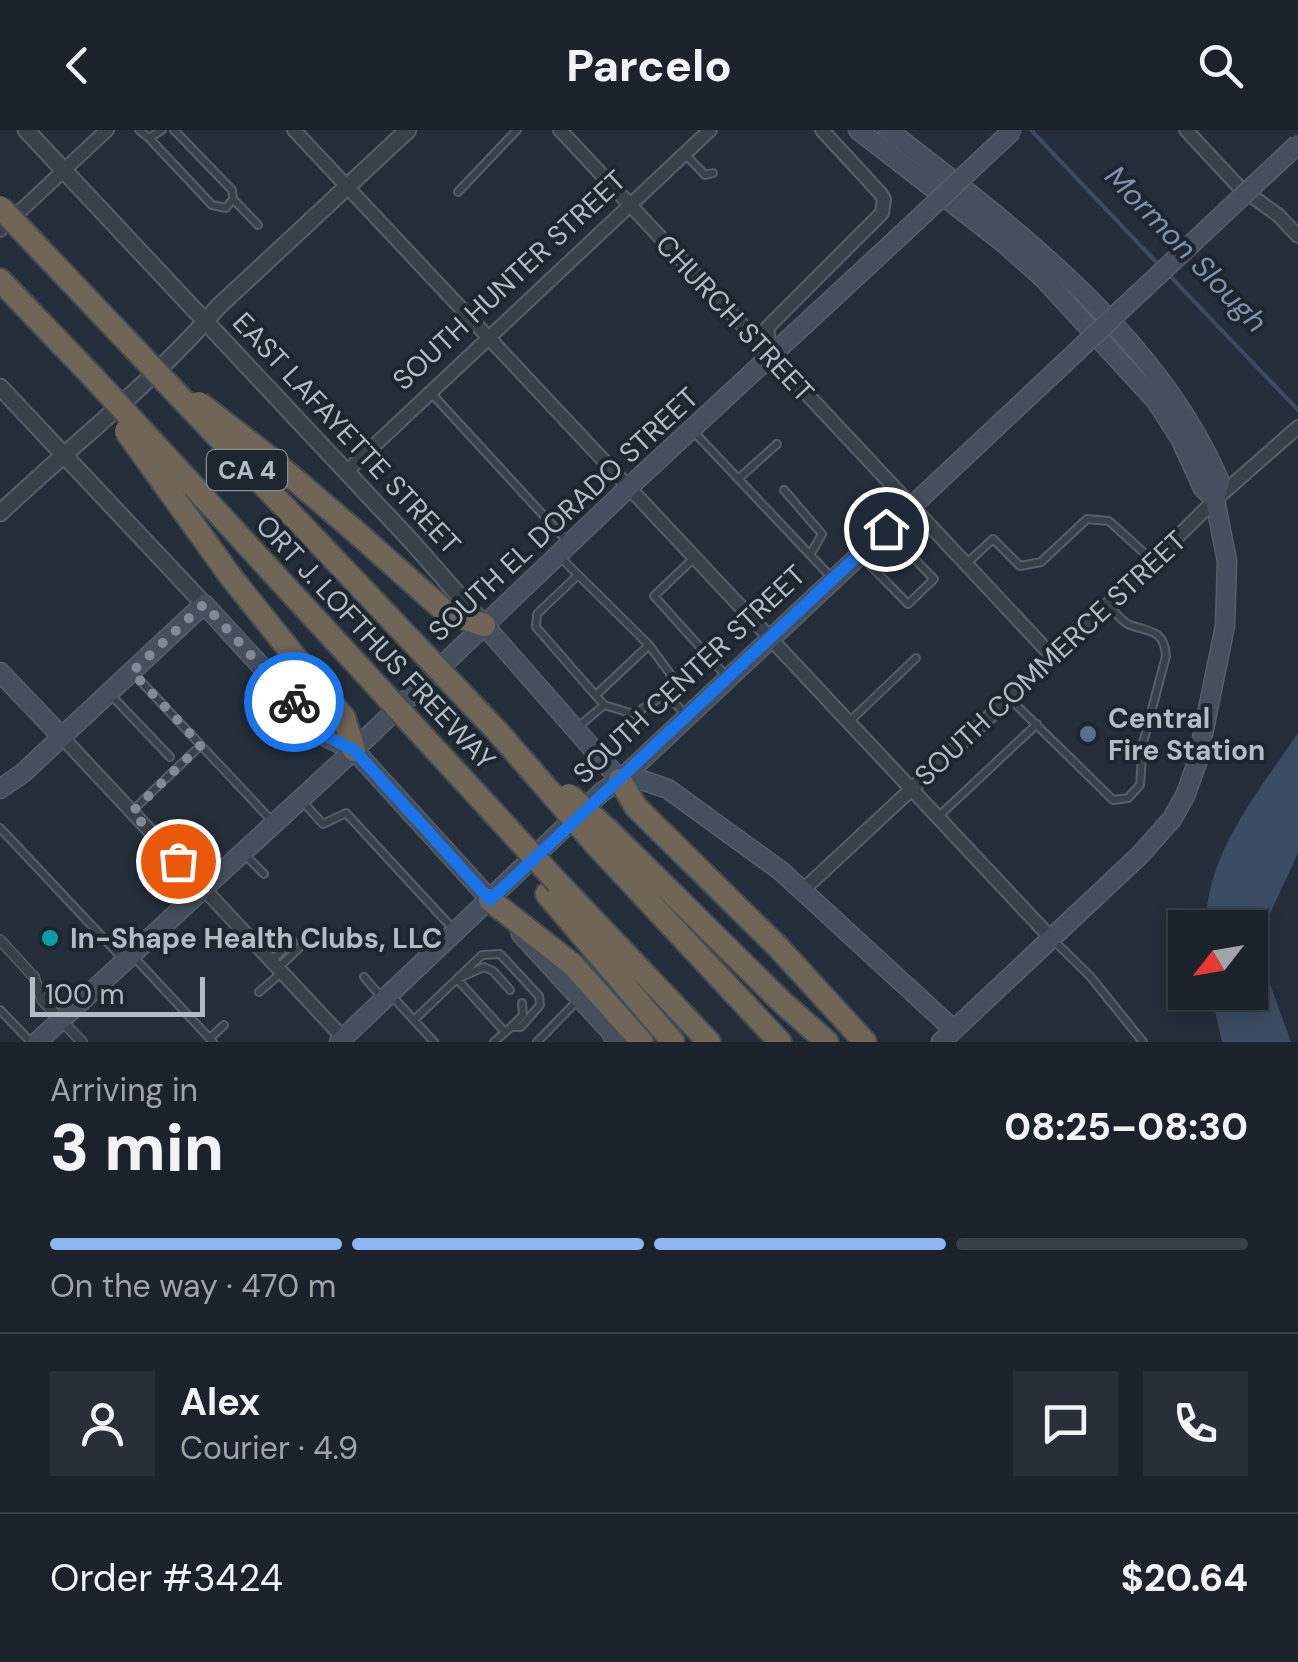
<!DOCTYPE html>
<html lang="en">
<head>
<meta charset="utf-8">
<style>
  :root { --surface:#1b222c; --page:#282f38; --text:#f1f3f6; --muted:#a0a4a9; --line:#393f48; --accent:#8eb6f0 }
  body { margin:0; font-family:"DM Sans",sans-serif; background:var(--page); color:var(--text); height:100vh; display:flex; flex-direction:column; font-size:38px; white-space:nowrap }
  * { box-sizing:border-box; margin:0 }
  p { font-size:32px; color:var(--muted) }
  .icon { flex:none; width:55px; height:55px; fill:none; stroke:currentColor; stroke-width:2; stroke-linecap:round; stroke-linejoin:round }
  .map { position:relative; height:912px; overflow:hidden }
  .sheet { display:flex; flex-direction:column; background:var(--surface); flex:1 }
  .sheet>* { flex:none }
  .needle { width:65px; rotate:239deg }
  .fabs { position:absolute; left:1168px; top:780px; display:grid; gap:20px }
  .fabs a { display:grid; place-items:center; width:100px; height:100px; border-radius:0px; background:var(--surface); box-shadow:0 5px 15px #0003,0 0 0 2px var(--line); font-size:50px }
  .scale { position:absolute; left:30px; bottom:25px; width:175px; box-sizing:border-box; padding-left:10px; border:5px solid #b3bbc6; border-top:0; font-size:28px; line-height:35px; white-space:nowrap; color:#b3bbc6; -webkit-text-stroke:8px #1d252f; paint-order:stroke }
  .pin { position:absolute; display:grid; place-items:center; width:85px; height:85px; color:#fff; margin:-42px; border:5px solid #fff; border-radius:50%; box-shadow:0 2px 10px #0007 }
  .courier { position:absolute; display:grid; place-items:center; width:100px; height:100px; margin:-50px; border:8px solid #1a73e8; border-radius:50%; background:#fff; color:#222; box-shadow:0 2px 12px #0007 }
  .overview em { font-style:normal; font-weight:800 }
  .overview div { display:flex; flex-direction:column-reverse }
  .overview { display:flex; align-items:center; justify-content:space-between; height:170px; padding:0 50px }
  h1 { font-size:65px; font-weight:800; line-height:75px }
  .bar { display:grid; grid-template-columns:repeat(4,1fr); gap:15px 10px; align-content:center; height:120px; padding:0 50px }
  .bar i { height:12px; border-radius:8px; background:var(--line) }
  .bar .on { background:var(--accent) }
  .bar p { grid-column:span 4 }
  .line { display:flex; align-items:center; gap:25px; padding:0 50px; border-top:2px solid var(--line) }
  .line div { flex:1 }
  .round { display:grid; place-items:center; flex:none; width:105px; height:105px; border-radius:0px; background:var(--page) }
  header { display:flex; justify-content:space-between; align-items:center; height:130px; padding:0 50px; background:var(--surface); font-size:45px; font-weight:800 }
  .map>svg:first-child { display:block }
</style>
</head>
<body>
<header><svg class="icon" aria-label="back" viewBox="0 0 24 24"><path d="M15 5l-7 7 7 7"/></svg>Parcelo<svg class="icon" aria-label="search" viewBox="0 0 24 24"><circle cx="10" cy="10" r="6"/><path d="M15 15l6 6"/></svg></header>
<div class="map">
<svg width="1298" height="912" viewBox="0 0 1298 912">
  <rect width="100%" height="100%" fill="#242e3a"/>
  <path fill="#3b4c62" d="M1298 603V723L1262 801 1270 854 1291 912H1222L1211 863 1250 862V798L1206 797C1205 724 1259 661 1298 603Z"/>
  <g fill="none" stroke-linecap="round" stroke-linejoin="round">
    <path stroke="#3b4c62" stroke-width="4" d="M1031 0 1158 134
      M1168 144 1298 280"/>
    <g stroke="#565e68" stroke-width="10">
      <path id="service" d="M139 0 149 8 162 0
        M149 8 212 75 226 78 233 69 232 60 174 0
        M685 24 705 45 713 43
        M458 62 517 0
        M233 69 258 95
        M431 263 568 412
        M693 301 832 448
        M738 349 777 314
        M784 360 822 404 810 425
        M860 425 908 474 934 449 887 401
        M559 426 649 515 671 545 666 564 686 585
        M693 429 654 466 727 547
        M966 434 993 409 1020 436 1041 432 1087 389 1109 391 1153 431
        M578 445 537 484 536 497 604 575
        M133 543 272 691
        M109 563 170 627
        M596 565 649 515
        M1009 568 1113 670 1128 668 1140 655 1143 613 1166 526C1164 499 1149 502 1130 495 1122 492 1115 482 1110 476
        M850 591 916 528
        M578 597 604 575 634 584 666 564
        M302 671 323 694 346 683 455 801
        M132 681 201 615
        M939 686 1037 594
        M0 698 123 829
        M244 724 264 744
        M1052 809 1090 846 1143 912
        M132 825 213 912
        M272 830 293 811
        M279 837 299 818
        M364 847 383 869
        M259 862 281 843
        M391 865 434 912
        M0 880 31 912
        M414 890 482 825 500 824 539 866 540 875 521 897H511L494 912
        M512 896 523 885 522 873
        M505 902 457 849 484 837 493 841 510 860
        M210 908 224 895
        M537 912 578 870"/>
    </g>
    <g stroke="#565e68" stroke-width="12">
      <path id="pedestrian" d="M0 810 34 847 42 870 82 912"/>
    </g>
    <g stroke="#565e68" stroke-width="16">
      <path id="minor" d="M294 0 1051 808
        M560 0 1052 526
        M1186 0 1239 57 1278 85 1298 106
        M0 100 107 0
        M771 225 767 198 882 83 884 69 880 63 822 0
        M346 342 710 0
        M62 607 347 912
        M803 760 1071 511 1215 370 1298 297"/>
    </g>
    <g stroke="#565e68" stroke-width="19">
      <path id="tertiary" d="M26 0 413 413 482 492
        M0 257 204 474
        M0 383C73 314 153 253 218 177L408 0"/>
    </g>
    <g stroke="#565e68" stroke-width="21">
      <path id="secondary" d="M858 0 1005 114 1043 148 1156 271 1180 308 1203 358 1215 370
        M888 0C1012 96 1158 205 1220 352L1215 370 1227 431 1225 496 1197 633 1185 666 1172 689 1140 725 941 912
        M484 495 620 650
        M0 542 62 607
        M620 650 639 649 668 659 781 741 954 900
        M0 659 23 643 204 474 326 607 354 620 497 777
        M521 804 610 901 616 912
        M37 912 354 620 628 358 900 106
        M339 912 602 662 620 650 1057 240"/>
    </g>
    <g stroke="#434b55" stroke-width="26">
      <path id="motorway" d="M0 150 93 247
        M347 394 446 482 484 495
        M231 447 344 588 354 620
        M620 650 636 677 778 817 865 912
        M611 703 783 873 827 912
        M597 716 780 912
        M558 753 709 912
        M547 764 673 912
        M490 770 573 835 642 912"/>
    </g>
    <use href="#service" stroke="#38404a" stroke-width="6"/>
    <use href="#pedestrian" stroke="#38404a" stroke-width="9"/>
    <use href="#minor" stroke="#38404a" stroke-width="12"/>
    <use href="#tertiary" stroke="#38404a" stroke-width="15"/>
    <use href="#secondary" stroke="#464f5d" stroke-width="18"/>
    <use href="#motorway" stroke="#706556" stroke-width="22"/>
    <g stroke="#565e68" stroke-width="21" stroke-linecap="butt">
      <path id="secondary-bridge" d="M900 106 1013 0
        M1057 240 1298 14"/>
    </g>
    <g stroke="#434b55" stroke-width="26" stroke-linecap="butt">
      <path id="motorway-bridge" d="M0 77 497 601 597 716
        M93 247 558 753
        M199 273 266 325 347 394
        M126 301 231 447
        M569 665 611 703"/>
    </g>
    <use href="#secondary-bridge" stroke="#464f5d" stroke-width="18"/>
    <use href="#motorway-bridge" stroke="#706556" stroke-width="22"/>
  </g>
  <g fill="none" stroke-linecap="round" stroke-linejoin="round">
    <path stroke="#818a95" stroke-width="10" stroke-dasharray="0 18" d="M178 731 132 682 201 615 132 542 204 474 294 572"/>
    <path stroke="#1a73e8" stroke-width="12" d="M294 572 326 606 354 620 490 770 886 399"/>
  </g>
  <circle fill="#5c6f8a" stroke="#1d252f" stroke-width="4" cx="1088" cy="604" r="10"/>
  <circle fill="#0f9aa8" stroke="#1d252f" stroke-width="4" cx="50" cy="808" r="10"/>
  <g text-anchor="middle" stroke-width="8" stroke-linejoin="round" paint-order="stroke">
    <rect fill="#1d252f" stroke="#868e99" stroke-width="2.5" x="207" y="320" width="80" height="40" rx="8"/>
    <g font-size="25" font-weight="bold" fill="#b3bbc6">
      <text x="247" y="349">CA 4</text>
    </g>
    <g font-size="28" fill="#b3bbc6" stroke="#1d252f">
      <text transform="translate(509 150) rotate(-43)" y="10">SOUTH HUNTER STREET</text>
      <text transform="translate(735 188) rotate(47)" y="10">CHURCH STREET</text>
      <text transform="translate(347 303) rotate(47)" y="10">EAST LAFAYETTE STREET</text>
      <text transform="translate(563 384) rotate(-43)" y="10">SOUTH EL DORADO STREET</text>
      <text transform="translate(376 512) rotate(47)" y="10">ORT J. LOFTHUS FREEWAY</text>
      <text transform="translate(1050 528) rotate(-43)" y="10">SOUTH COMMERCE STREET</text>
      <text transform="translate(689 544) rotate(-43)" y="10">SOUTH CENTER STREET</text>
    </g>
    <g font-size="28" font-weight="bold" fill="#b3bbc6" stroke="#1d252f" text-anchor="start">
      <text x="1108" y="598">Central<tspan x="1108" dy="32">Fire Station</tspan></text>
      <text x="70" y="818">In-Shape Health Clubs, LLC</text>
    </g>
    <g font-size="30" font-style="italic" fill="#7d92ab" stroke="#1d252f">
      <text transform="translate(1186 119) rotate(46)" y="10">Mormon Slough</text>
    </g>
  </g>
</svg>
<div class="fabs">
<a><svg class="needle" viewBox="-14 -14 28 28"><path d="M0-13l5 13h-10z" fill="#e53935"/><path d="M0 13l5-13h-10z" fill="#a0a4a9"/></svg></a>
</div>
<div class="scale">100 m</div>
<div class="pin" style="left:178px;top:731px;background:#ea580c"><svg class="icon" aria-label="bag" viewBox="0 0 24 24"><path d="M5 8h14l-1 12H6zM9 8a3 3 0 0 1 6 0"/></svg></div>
<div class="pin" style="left:886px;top:399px;background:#1f2937"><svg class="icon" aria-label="home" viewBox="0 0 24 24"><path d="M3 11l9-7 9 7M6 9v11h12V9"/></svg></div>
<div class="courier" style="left:294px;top:572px"><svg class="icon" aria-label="bike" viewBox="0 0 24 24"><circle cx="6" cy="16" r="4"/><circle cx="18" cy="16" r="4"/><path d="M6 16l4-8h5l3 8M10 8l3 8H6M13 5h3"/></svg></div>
</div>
<section class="sheet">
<div class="overview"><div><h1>3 min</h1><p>Arriving in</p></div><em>08:25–08:30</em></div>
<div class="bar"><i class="on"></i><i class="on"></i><i class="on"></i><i></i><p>On the way · 470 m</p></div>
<div class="line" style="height:180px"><a class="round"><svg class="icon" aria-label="person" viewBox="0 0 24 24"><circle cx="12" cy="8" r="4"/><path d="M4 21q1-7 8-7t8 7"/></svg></a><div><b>Alex</b><p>Courier · 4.9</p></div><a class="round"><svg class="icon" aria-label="chat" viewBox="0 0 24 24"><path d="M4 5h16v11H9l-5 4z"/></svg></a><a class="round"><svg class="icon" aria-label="phone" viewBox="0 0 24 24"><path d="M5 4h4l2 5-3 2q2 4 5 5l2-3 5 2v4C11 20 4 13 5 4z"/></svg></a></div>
<div class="line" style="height:130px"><div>Order #3424</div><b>$20.64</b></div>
</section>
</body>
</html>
